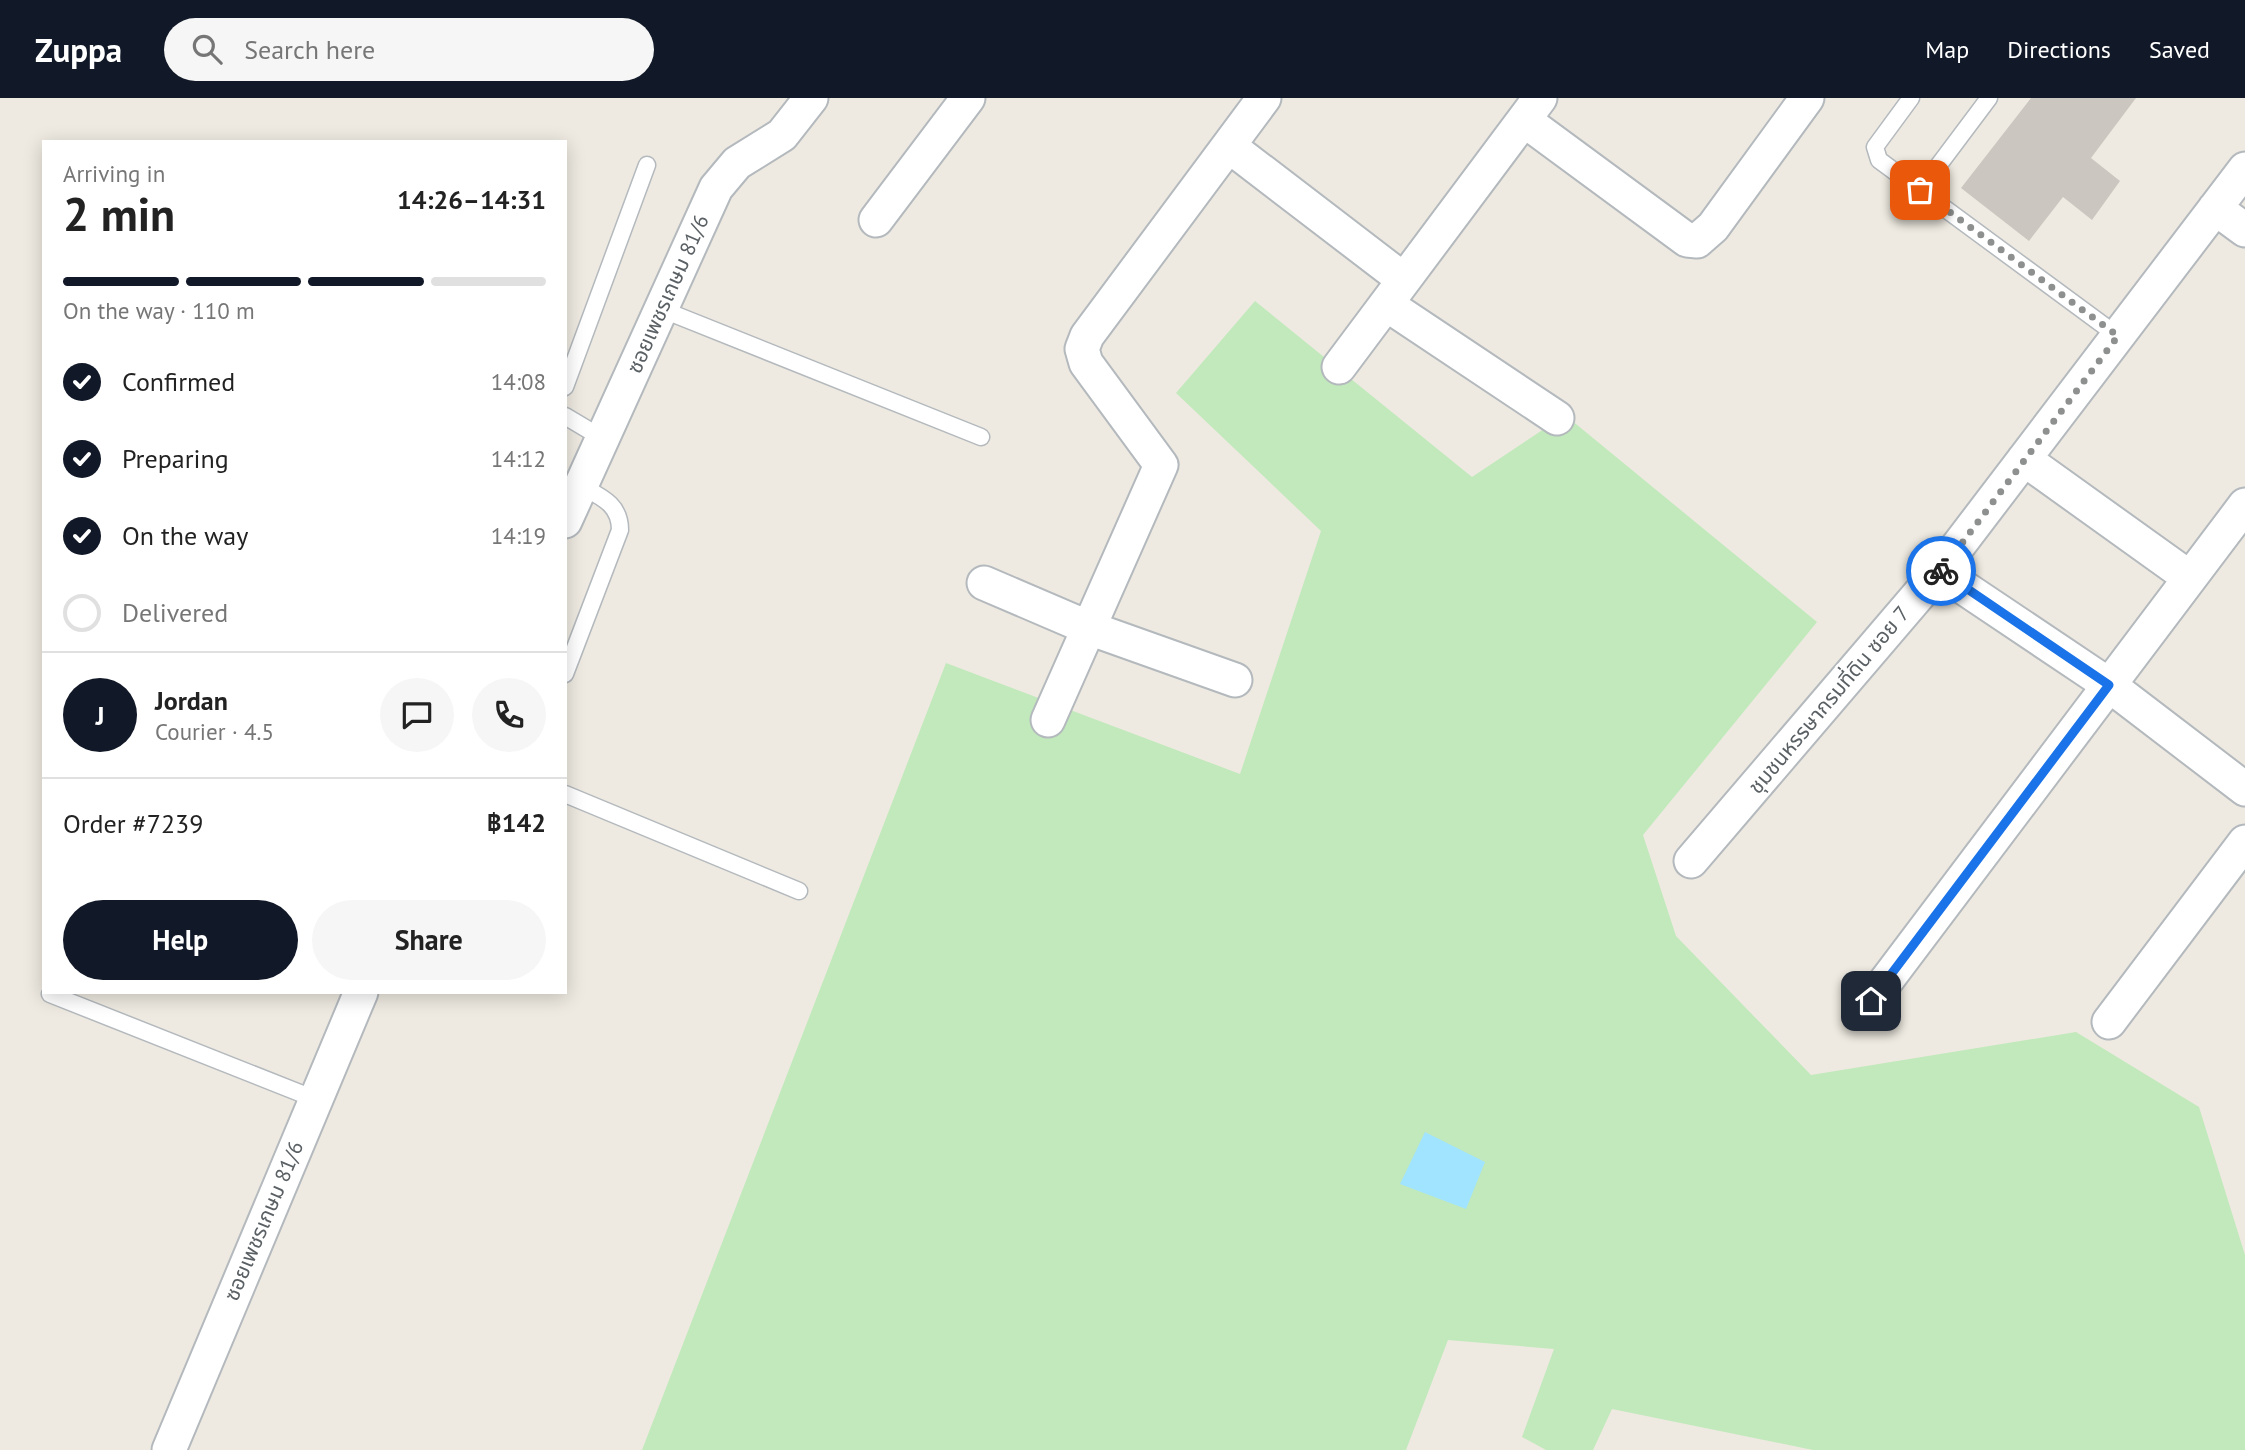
<!DOCTYPE html>
<html lang="en">
<head>
<meta charset="utf-8">
<style>
  :root { --surface:#fff; --page:#f6f6f6; --text:#222; --muted:#767676; --line:#e0e0e0; --accent:#111827 }
  body { margin:0; font-family:"PT Sans","Noto Sans Thai",sans-serif; background:var(--page); color:var(--text); height:100vh; display:flex; flex-direction:column; font-size:26px; white-space:nowrap }
  * { box-sizing:border-box; margin:0 }
  p { font-size:23px; color:var(--muted) }
  .icon { flex:none; width:38px; height:38px; fill:none; stroke:currentColor; stroke-width:2; stroke-linecap:round; stroke-linejoin:round }
  .map { position:relative; flex:1; overflow:hidden }
  .drawer { position:absolute; left:42px; top:42px; width:525px; height:854px; display:flex; flex-direction:column; background:var(--surface); border-radius:0px; box-shadow:0 4px 18px #0003 }
  .drawer>* { flex:none }
  .pin { position:absolute; display:grid; place-items:center; width:60px; height:60px; color:#fff; margin:-30px; border-radius:14px; box-shadow:0 4px 10px #0006 }
  .courier { position:absolute; display:grid; place-items:center; width:70px; height:70px; margin:-35px; border:5px solid #1a73e8; border-radius:50%; background:#fff; color:#222; box-shadow:0 2px 9px #0007 }
  .headline em { font-style:normal; font-weight:600 }
  .headline div { display:flex; flex-direction:column-reverse }
  .headline { display:flex; align-items:center; justify-content:space-between; height:119px; padding:0 21px }
  h1 { font-size:46px; font-weight:600; line-height:52px }
  .bar { display:grid; grid-template-columns:repeat(4,1fr); gap:10px 7px; align-content:center; height:84px; padding:0 21px }
  .bar i { height:9px; border-radius:5px; background:var(--line) }
  .bar .on { background:var(--accent) }
  .bar p { grid-column:span 4 }
  .line { display:flex; align-items:center; gap:18px; padding:0 21px; border-top:2px solid var(--line) }
  .line div { flex:1 }
  .round { display:grid; place-items:center; flex:none; width:74px; height:74px; border-radius:37px; background:var(--page) }
  ol { padding:0 21px; list-style:none }
  li { display:flex; align-items:center; gap:21px; height:77px }
  li p { margin-inline-start:auto }
  li .icon { padding:7px; border-radius:50%; background:var(--accent); color:#fff; stroke-width:4 }
  li:last-child { color:var(--muted) }
  li i { width:38px; height:38px; border:4px solid var(--line); border-radius:50% }
  .action { display:flex; gap:14px; margin-top:auto; padding:14px 21px }
  .action a { flex:1; height:80px; border-radius:42px; background:var(--accent); color:#fff; font-size:28px; font-weight:600; line-height:80px; text-align:center }
  .action a+a { background:var(--page); color:var(--text) }
  header { display:flex; align-items:center; gap:42px; box-sizing:border-box; height:98px; padding:0 35px; background:var(--accent); color:#fff }
  header strong { font-size:33px }
  nav { display:flex; gap:38px; margin-inline-start:auto; font-size:24px }
  .search { width:490px; height:63px; background:var(--page); display:flex; align-items:center; gap:18px; box-sizing:border-box; padding:0 24px; border-radius:38px; color:var(--muted); font-size:26px }
  .map>svg:first-child { display:block }
</style>
</head>
<body>
<header>
<strong>Zuppa</strong>
<div class="search"><svg class="icon" aria-label="search" viewBox="0 0 24 24"><circle cx="10" cy="10" r="6"/><path d="M15 15l6 6"/></svg>Search here</div>
<nav><a>Map</a><a>Directions</a><a>Saved</a></nav>
</header>
<div class="map">
<svg width="2245" height="1352" viewBox="0 0 2245 1352">
  <rect width="100%" height="100%" fill="#eeeae1"/>
  <path fill="#c1e9bb" d="M1255 203 1472 379 1565 317 1817 524 1643 737 1676 838 1811 977 2076 934 2199 1009 2245 1157V1352H1813L1612 1311 1593 1352H1546L1522 1339 1554 1251 1448 1242 1406 1352H642L946 565 1240 676 1321 433 1176 295Z"/>
  <path fill="#a1e4ff" d="M1425 1034 1485 1064 1466 1111 1400 1086Z"/>
  <path fill="#cbc7c0" d="M2031 0H2136L2091 60 2120 83 2092 122 2063 99 2029 143 1961 90Z"/>
  <g fill="none" stroke-linecap="round" stroke-linejoin="round">
    <g stroke="#b4b9bd" stroke-width="19">
      <path id="lane" d="M1911 0 1875 49 1879 62 2118 238
        M1920 92 1989 0
        M661 211 981 339
        M565 289 647 67
        M565 318 602 340
        M565 576 620 432C620 406 601 399 581 388
        M565 696 799 793
        M50 896 315 1001"/>
    </g>
    <g stroke="#b4b9bd" stroke-width="37">
      <path id="street" d="M1524 22 1687 142 1697 143 1713 129 1807 0
        M1229 48 1404 182
        M2215 110 2245 132
        M876 122 968 0
        M1386 206 1557 320
        M1339 269 1540 0
        M2024 361 2190 480
        M565 423 716 90 737 65 782 37 811 0
        M1939 473 2109 587 2245 691
        M984 485 1089 530 1235 582
        M1048 622 1161 367 1086 265 1082 251 1087 238 1264 0
        M1691 763 1939 473 2245 71
        M1871 903 2245 407
        M2109 924 2245 744
        M169 1352 361 894"/>
    </g>
    <use href="#lane" stroke="#fff" stroke-width="16"/>
    <use href="#street" stroke="#fff" stroke-width="33"/>
  </g>
  <g fill="none" stroke-linecap="round" stroke-linejoin="round">
    <path stroke="#8e9090" stroke-width="7" stroke-dasharray="0 12.6" d="M1920 92 2118 238 1941 473"/>
    <path stroke="#1a73e8" stroke-width="9" d="M1871 903 2109 587 1941 473"/>
  </g>
  <g text-anchor="middle" stroke-width="5" stroke-linejoin="round" paint-order="stroke">
    <g font-size="21" fill="#5a6064" stroke="#fff">
      <text transform="translate(668 196) rotate(-66)" y="7">ซอยเพชรเกษม 81/6</text>
      <text transform="translate(1829 602) rotate(-50)" y="7">ชุมชนหรรษากรมที่ดิน ซอย 7</text>
      <text transform="translate(264 1123) rotate(-67)" y="7">ซอยเพชรเกษม 81/6</text>
    </g>
  </g>
</svg>
<div class="pin" style="left:1920px;top:92px;background:#ea580c"><svg class="icon" aria-label="bag" viewBox="0 0 24 24"><path d="M5 8h14l-1 12H6zM9 8a3 3 0 0 1 6 0"/></svg></div>
<div class="pin" style="left:1871px;top:903px;background:#1f2937"><svg class="icon" aria-label="home" viewBox="0 0 24 24"><path d="M3 11l9-7 9 7M6 9v11h12V9"/></svg></div>
<div class="courier" style="left:1941px;top:473px"><svg class="icon" aria-label="bike" viewBox="0 0 24 24"><circle cx="6" cy="16" r="4"/><circle cx="18" cy="16" r="4"/><path d="M6 16l4-8h5l3 8M10 8l3 8H6M13 5h3"/></svg></div>
<section class="drawer">
<div class="headline"><div><h1>2 min</h1><p>Arriving in</p></div><em>14:26–14:31</em></div>
<div class="bar"><i class="on"></i><i class="on"></i><i class="on"></i><i></i><p>On the way · 110 m</p></div>
<ol>
<li><svg class="icon" aria-label="check" viewBox="0 0 24 24"><path d="M5 12l5 5 9-10"/></svg>Confirmed<p>14:08</p></li>
<li><svg class="icon" aria-label="check" viewBox="0 0 24 24"><path d="M5 12l5 5 9-10"/></svg>Preparing<p>14:12</p></li>
<li><svg class="icon" aria-label="check" viewBox="0 0 24 24"><path d="M5 12l5 5 9-10"/></svg>On the way<p>14:19</p></li>
<li><i></i>Delivered</li>
</ol>
<div class="line" style="height:126px"><b class="round" style="background:var(--accent);color:#fff">J</b><div><b>Jordan</b><p>Courier · 4.5</p></div><a class="round"><svg class="icon" aria-label="chat" viewBox="0 0 24 24"><path d="M4 5h16v11H9l-5 4z"/></svg></a><a class="round"><svg class="icon" aria-label="phone" viewBox="0 0 24 24"><path d="M5 4h4l2 5-3 2q2 4 5 5l2-3 5 2v4C11 20 4 13 5 4z"/></svg></a></div>
<div class="line" style="height:91px"><div>Order #7239</div><b>฿142</b></div>
<div class="action"><a>Help</a><a>Share</a></div>
</section>
</div>
</body>
</html>
